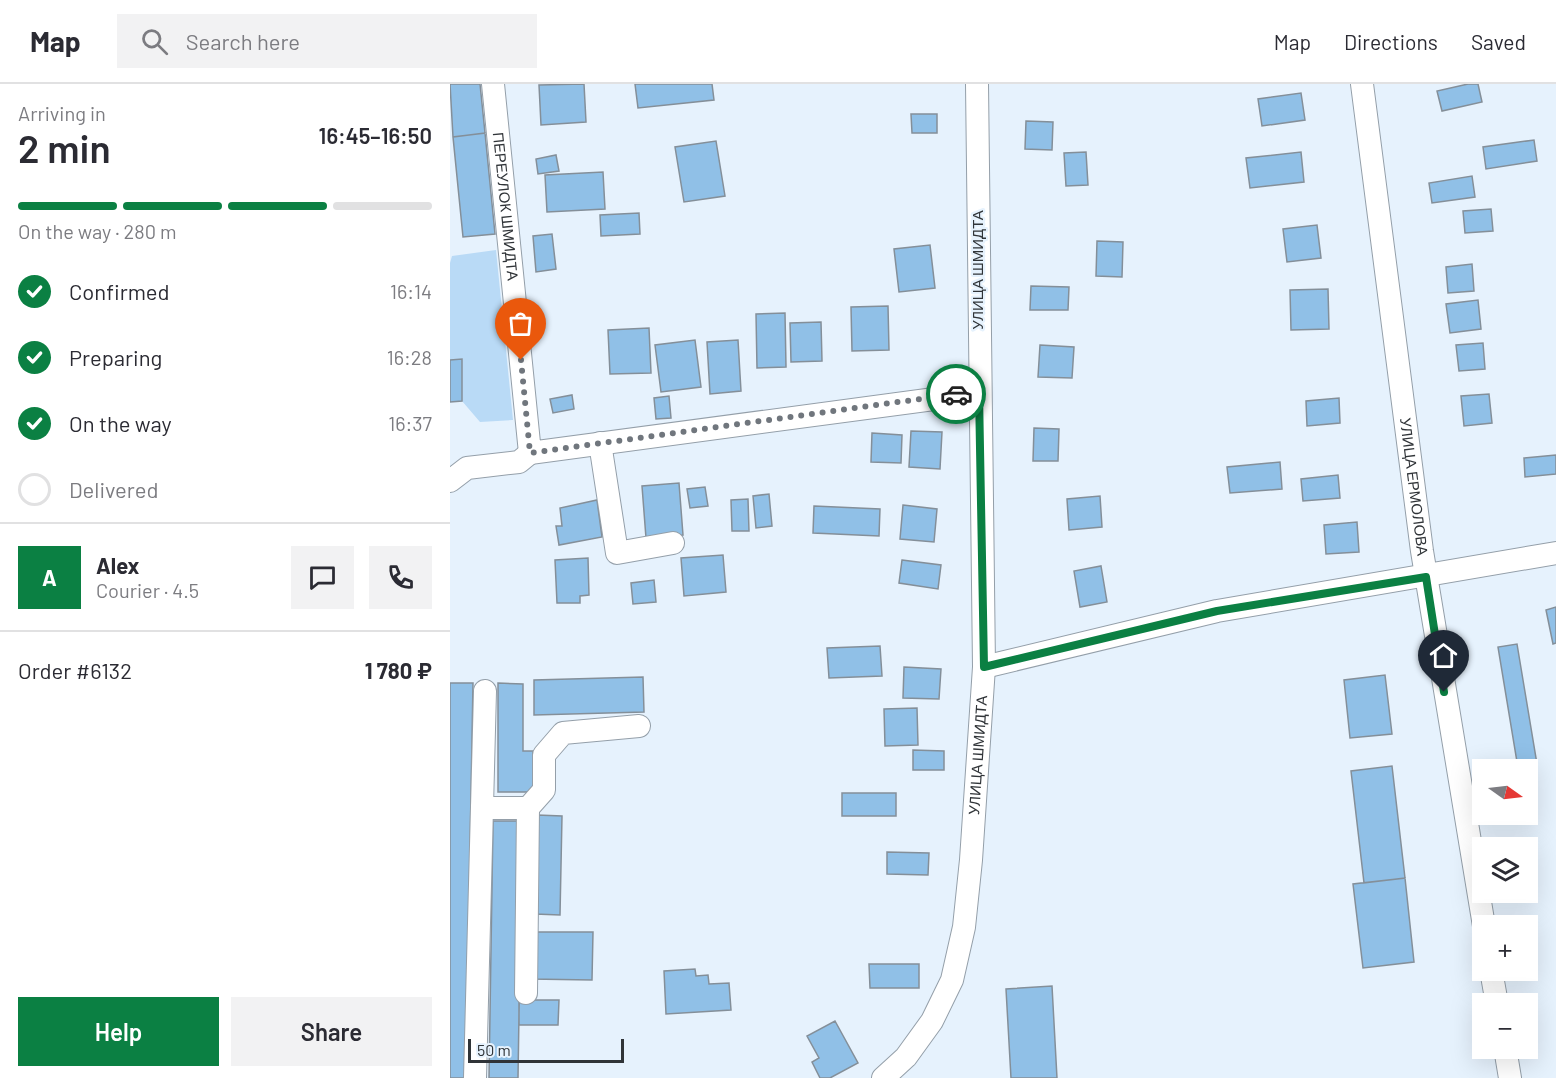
<!DOCTYPE html>
<html lang="en">
<head>
<meta charset="utf-8">
<style>
  :root { --surface:#fff; --page:#f2f2f3; --text:#2b2b33; --muted:#7c7c81; --line:#e1e1e2; --accent:#0b8043 }
  body { margin:0; font-family:Barlow,sans-serif; background:var(--page); color:var(--text); height:100vh; display:flex; flex-direction:column; font-size:22px; white-space:nowrap }
  * { box-sizing:border-box; margin:0 }
  p { font-size:20px; color:var(--muted) }
  .icon { flex:none; width:33px; height:33px; fill:none; stroke:currentColor; stroke-width:2; stroke-linecap:round; stroke-linejoin:round }
  .map { position:relative; flex:1; overflow:hidden }
  .panel { display:flex; flex-direction:column; background:var(--surface); width:450px }
  .panel>* { flex:none }
  .needle { width:39px; rotate:104deg }
  .controls { position:absolute; left:1022px; top:675px; display:grid; gap:12px }
  .controls a { display:grid; place-items:center; width:66px; height:66px; border-radius:0px; background:var(--surface); box-shadow:0 6px 24px #0002; font-size:30px }
  .scale { position:absolute; left:18px; bottom:15px; width:156px; box-sizing:border-box; padding-left:6px; border:3px solid #303438; border-top:0; font-size:16px; line-height:21px; white-space:nowrap; color:#303438; -webkit-text-stroke:4px #e6f2fd; paint-order:stroke }
  .pin { position:absolute; display:grid; place-items:center; width:51px; height:51px; color:#fff; margin:-62px -26px; border-radius:50% 50% 50% 0; rotate:-45deg; box-shadow:0 0 6px #0007 }
  .pin .icon { rotate:45deg }
  .courier { position:absolute; display:grid; place-items:center; width:60px; height:60px; margin:-30px; border:4px solid #0b8043; border-radius:50%; background:#fff; color:#222; box-shadow:0 2px 8px #0007 }
  .head em { font-style:normal; font-weight:600 }
  .head div { display:flex; flex-direction:column-reverse }
  .head { display:flex; align-items:center; justify-content:space-between; height:102px; padding:0 18px }
  h1 { font-size:39px; font-weight:600; line-height:45px }
  .bar { display:grid; grid-template-columns:repeat(4,1fr); gap:9px 6px; align-content:center; height:72px; padding:0 18px }
  .bar i { height:8px; border-radius:4px; background:var(--line) }
  .bar .on { background:var(--accent) }
  .bar p { grid-column:span 4 }
  .line { display:flex; align-items:center; gap:15px; padding:0 18px; border-top:2px solid var(--line) }
  .line div { flex:1 }
  .round { display:grid; place-items:center; flex:none; width:63px; height:63px; border-radius:0px; background:var(--page) }
  ol { padding:0 18px; list-style:none }
  li { display:flex; align-items:center; gap:18px; height:66px }
  li p { margin-inline-start:auto }
  li .icon { padding:6px; border-radius:50%; background:var(--accent); color:#fff; stroke-width:4 }
  li:last-child { color:var(--muted) }
  li i { width:33px; height:33px; border:3px solid var(--line); border-radius:50% }
  .primary-button { display:flex; gap:12px; margin-top:auto; padding:12px 18px }
  .primary-button a { flex:1; height:69px; border-radius:0px; background:var(--accent); color:#fff; font-size:24px; font-weight:600; line-height:69px; text-align:center }
  .primary-button a+a { background:var(--page); color:var(--text) }
  header { display:flex; align-items:center; gap:36px; box-sizing:border-box; height:84px; padding:0 30px; background:var(--surface); border-bottom:2px solid var(--line) }
  header strong { font-size:28px }
  nav { display:flex; gap:33px; margin-inline-start:auto; font-size:21px }
  .search { width:420px; height:54px; background:var(--page); display:flex; align-items:center; gap:15px; box-sizing:border-box; padding:0 21px; border-radius:0px; color:var(--muted); font-size:22px }
  main { display:flex; flex:1; min-height:0 }
  .map>svg:first-child { display:block }
</style>
</head>
<body>
<header>
<strong>Map</strong>
<div class="search"><svg class="icon" aria-label="search" viewBox="0 0 24 24"><circle cx="10" cy="10" r="6"/><path d="M15 15l6 6"/></svg>Search here</div>
<nav><a>Map</a><a>Directions</a><a>Saved</a></nav>
</header>
<main>
<section class="panel">
<div class="head"><div><h1>2 min</h1><p>Arriving in</p></div><em>16:45–16:50</em></div>
<div class="bar"><i class="on"></i><i class="on"></i><i class="on"></i><i></i><p>On the way · 280 m</p></div>
<ol>
<li><svg class="icon" aria-label="check" viewBox="0 0 24 24"><path d="M5 12l5 5 9-10"/></svg>Confirmed<p>16:14</p></li>
<li><svg class="icon" aria-label="check" viewBox="0 0 24 24"><path d="M5 12l5 5 9-10"/></svg>Preparing<p>16:28</p></li>
<li><svg class="icon" aria-label="check" viewBox="0 0 24 24"><path d="M5 12l5 5 9-10"/></svg>On the way<p>16:37</p></li>
<li><i></i>Delivered</li>
</ol>
<div class="line" style="height:108px"><b class="round" style="background:var(--accent);color:#fff">A</b><div><b>Alex</b><p>Courier · 4.5</p></div><a class="round"><svg class="icon" aria-label="chat" viewBox="0 0 24 24"><path d="M4 5h16v11H9l-5 4z"/></svg></a><a class="round"><svg class="icon" aria-label="phone" viewBox="0 0 24 24"><path d="M5 4h4l2 5-3 2q2 4 5 5l2-3 5 2v4C11 20 4 13 5 4z"/></svg></a></div>
<div class="line" style="height:78px"><div>Order #6132</div><b>1 780 ₽</b></div>
<div class="primary-button"><a>Help</a><a>Share</a></div>
</section>
<div class="map">
<svg width="1106" height="994" viewBox="0 0 1106 994">
  <rect width="100%" height="100%" fill="#e6f2fd"/>
  <path fill="#b9daf6" d="M46 166 63 336 30 338 12 317V275L0 276V179L2 172Z"/>
  <path fill="#90c0e7" stroke="#848f99" stroke-width="1.5" d="M0 0H30L35 49 3 53Z
    M134 0 136 38 91 41 89 1Z
    M185 0H262L264 16 188 24Z
    M1018 0H1028L1032 18 992 27 987 7Z
    M851 9 855 36 812 42 808 15Z
    M461 30H487V49H462Z
    M576 37 603 38 602 66 575 65Z
    M35 49 45 150 13 153 3 53Z
    M1084 56 1087 77 1036 85 1033 63Z
    M266 57 275 112 234 118 225 63Z
    M636 68 638 101 616 102 614 69Z
    M851 68 854 98 800 104 796 74Z
    M106 71 109 87 88 90 86 75Z
    M153 88 155 125 97 128 95 91Z
    M1022 92 1025 113 982 119 979 99Z
    M1041 125 1043 147 1015 149 1013 127Z
    M189 129 190 150 151 152 150 131Z
    M867 141 871 174 837 178 833 145Z
    M102 150 106 185 86 188 83 152Z
    M647 157 673 158 672 193 646 192Z
    M480 161 485 204 449 208 444 165Z
    M1022 180 1024 207 998 209 996 183Z
    M581 202 619 203 618 226H580Z
    M878 205 879 245 841 246 840 206Z
    M1028 216 1031 245 1000 249 996 220Z
    M438 222 439 266 402 267 401 223Z
    M335 229 336 283 307 284 306 230Z
    M371 238 372 277 341 278 340 239Z
    M199 244 201 289 160 290 158 246Z
    M245 256 251 303 211 308 205 261Z
    M288 256 291 307 260 310 257 258Z
    M1033 259 1035 285 1009 287 1006 261Z
    M590 261 624 263 622 294 588 293Z
    M12 275V317L0 318V276Z
    M1039 310 1042 339 1014 342 1011 312Z
    M122 311 124 325 103 329 100 315Z
    M219 312 221 334 206 335 204 314Z
    M889 314 890 339 857 342 856 317Z
    M584 344 609 345 608 377H583Z
    M461 347 492 348 490 385 459 383Z
    M422 349 452 351 451 379 421 378Z
    M1106 371V390L1075 393 1074 374Z
    M830 378 832 405 780 409 777 383Z
    M888 391 890 414 853 417 851 395Z
    M229 399 233 451 196 454 192 402Z
    M255 403 258 422 240 424 237 405Z
    M319 410 322 442 306 444 303 412Z
    M650 412 652 443 619 446 617 415Z
    M298 415 299 447H282L281 416Z
    M147 416 152 453 109 461 106 442H112L110 424Z
    M453 421 487 425 484 458 450 455Z
    M364 422 430 425 429 452 363 449Z
    M907 438 909 468 876 470 874 441Z
    M273 471 276 508 234 512 231 474Z
    M138 474 139 511 130 512V519H107L105 476Z
    M452 476 491 481 488 505 449 499Z
    M651 482 657 518 630 523 624 487Z
    M204 496 206 518 183 520 181 499Z
    M1106 523V559L1103 560 1096 526Z
    M1067 560 1087 680 1068 684 1048 563Z
    M430 562 432 592 379 594 377 564Z
    M454 583 491 585 489 615 453 614Z
    M935 591 942 650 900 654 894 596Z
    M193 593 194 628 84 631V596Z
    M0 599H23L16 994H0Z
    M48 599 73 600V667H83V708H48Z
    M467 624 468 661 435 662 434 625Z
    M463 666 494 667V686H463Z
    M942 682 955 794 914 799 901 687Z
    M392 709H446V732H392Z
    M87 731 112 732 110 831 85 830Z
    M43 737H72L68 994H39Z
    M437 768 479 769 478 791 437 790Z
    M955 794 964 878 913 884 903 800Z
    M81 848H143L142 896 80 895Z
    M419 880H469V904H420Z
    M245 885 246 892 258 891 259 900 279 899 281 926 216 930 214 887Z
    M602 902 607 994H561L556 905Z
    M69 916H109L108 941H69Z
    M385 937 408 979 380 994H370L362 978 369 974 357 952Z"/>
  <g fill="none" stroke-linecap="round" stroke-linejoin="round">
    <g stroke="#949fa9" stroke-width="24">
      <g id="minor">
        <path id="s1" d="M43 0 80 369 529 309"/>
        <path id="s2" d="M912 0 972 467 1034 842"/>
        <path d="M150 359 167 469 223 459"/>
        <path d="M0 397 17 384 69 378 80 369"/>
        <path d="M534 583 767 527 1106 469"/>
        <path d="M32 724H78L94 706V671L113 649 189 642"/>
        <path d="M1041 886 1047 920"/>
        <path d="M76 909 78 724"/>
        <path d="M1055 964 1060 994"/>
        <path d="M25 994 35 607"/>
        <path id="s3" d="M433 994 456 973 482 937 502 896 514 843 521 776 534 583 527 0"/>
      </g>
    </g>
    <use href="#minor" stroke="#fff" stroke-width="22"/>
  </g>
  <g fill="none" stroke-linecap="round" stroke-linejoin="round">
    <path stroke="#70767d" stroke-width="6" stroke-dasharray="0 10.8" d="M71 276 80 369 506 310"/>
    <path stroke="#0b8043" stroke-width="8" d="M506 310 529 309 534 583 767 527 976 493 994 608"/>
  </g>
  <g text-anchor="middle" stroke-width="4.5" stroke-linejoin="round" paint-order="stroke">
    <g font-size="15" fill="#303438" stroke="#e6f2fd">
      <text dy="5" stroke="none"><textPath href="#s1" startOffset="123">ПЕРЕУЛОК ШМИДТА</textPath></text>
      <text transform="translate(528 186) rotate(-90)" y="5">УЛИЦА ШМИДТА</text>
      <text dy="5" stroke="none"><textPath href="#s2" startOffset="406">УЛИЦА ЕРМОЛОВА</textPath></text>
      <text dy="5" stroke="none"><textPath href="#s3" startOffset="348">УЛИЦА ШМИДТА</textPath></text>
    </g>
  </g>
</svg>
<div class="controls">
<a><svg class="needle" viewBox="-14 -14 28 28"><path d="M0-13l5 13h-10z" fill="#e53935"/><path d="M0 13l5-13h-10z" fill="#7c7c81"/></svg></a>
<a><svg class="icon" aria-label="layers" viewBox="0 0 24 24"><path d="M12 4l9 5-9 5-9-5zM3 14l9 5 9-5"/></svg></a>
<a>+</a>
<a>−</a>
</div>
<div class="scale">50 m</div>
<div class="pin" style="left:71px;top:276px;background:#ea580c"><svg class="icon" aria-label="bag" viewBox="0 0 24 24"><path d="M5 8h14l-1 12H6zM9 8a3 3 0 0 1 6 0"/></svg></div>
<div class="pin" style="left:994px;top:608px;background:#1f2937"><svg class="icon" aria-label="home" viewBox="0 0 24 24"><path d="M3 11l9-7 9 7M6 9v11h12V9"/></svg></div>
<div class="courier" style="left:506px;top:310px"><svg class="icon" aria-label="car" viewBox="0 0 24 24"><path d="M5 17H2v-5l4-1 3-4h7l3 4 3 1v5h-3M9 17h6M6 11h13"/><circle cx="7" cy="17" r="2"/><circle cx="17" cy="17" r="2"/></svg></div>
</div>
</main>
</body>
</html>
